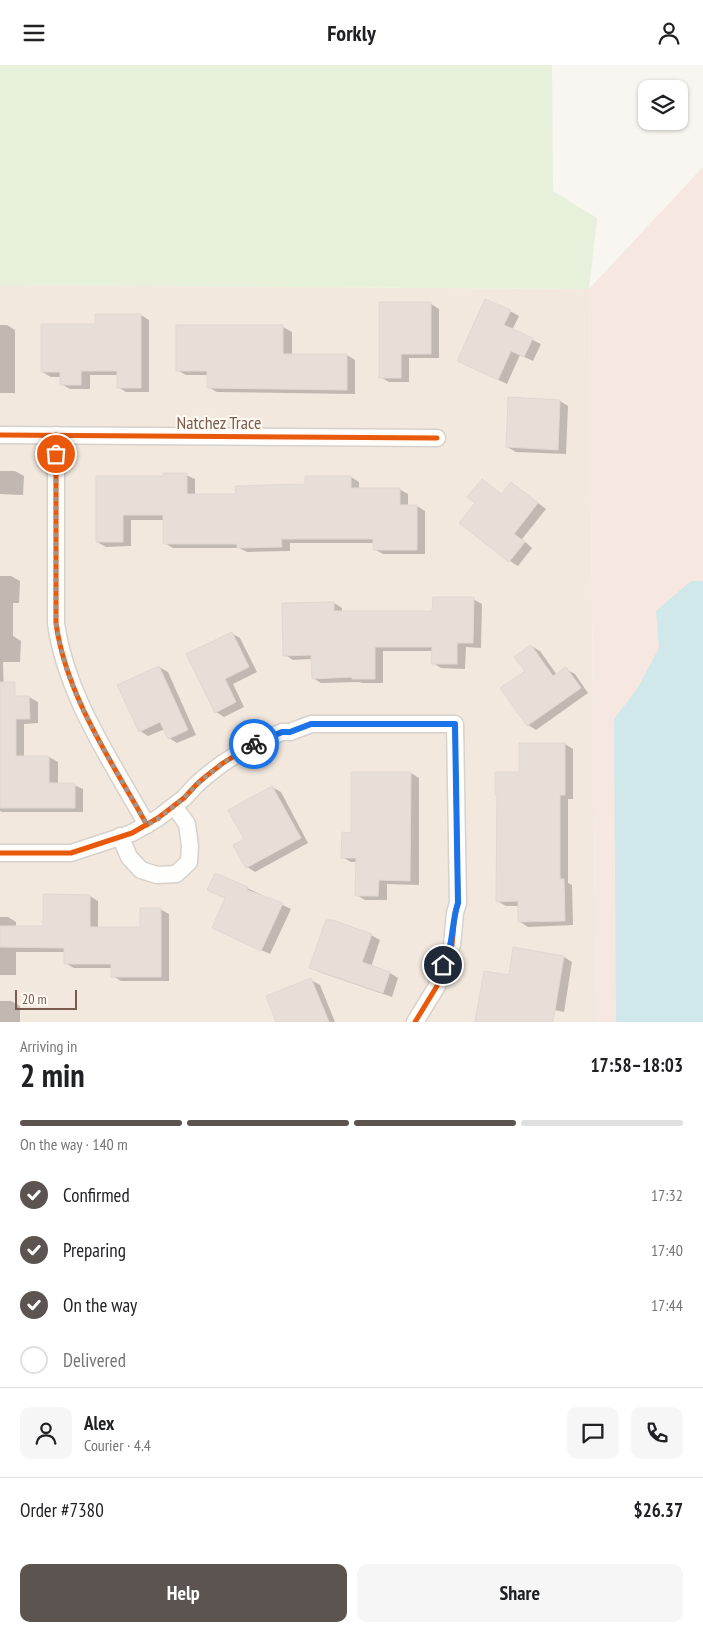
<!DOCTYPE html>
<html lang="en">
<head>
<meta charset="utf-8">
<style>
  :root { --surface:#fff; --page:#f6f6f6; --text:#202124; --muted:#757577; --line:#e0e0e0; --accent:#5c5450 }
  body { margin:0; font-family:"PT Sans Narrow",sans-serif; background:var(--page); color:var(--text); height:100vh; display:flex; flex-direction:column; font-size:19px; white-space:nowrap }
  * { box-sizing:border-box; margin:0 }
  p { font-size:16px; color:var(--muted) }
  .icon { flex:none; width:28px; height:28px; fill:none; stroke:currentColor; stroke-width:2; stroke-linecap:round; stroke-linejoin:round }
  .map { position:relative; height:957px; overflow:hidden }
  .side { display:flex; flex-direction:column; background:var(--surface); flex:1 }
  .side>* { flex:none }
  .tools { position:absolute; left:638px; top:15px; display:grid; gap:10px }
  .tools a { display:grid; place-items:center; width:50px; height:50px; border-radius:10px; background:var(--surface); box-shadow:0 1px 4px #0004; font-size:25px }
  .scale { position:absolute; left:15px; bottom:12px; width:62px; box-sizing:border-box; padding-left:5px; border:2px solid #7a5c4d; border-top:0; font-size:14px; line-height:18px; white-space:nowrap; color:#7a5c4d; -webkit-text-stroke:4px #fffaf3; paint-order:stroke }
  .pin { position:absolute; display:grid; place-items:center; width:42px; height:42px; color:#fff; margin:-21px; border:2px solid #fff; border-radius:50%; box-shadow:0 1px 5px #0007 }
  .courier { position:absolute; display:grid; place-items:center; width:50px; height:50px; margin:-25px; border:4px solid #1a73e8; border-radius:50%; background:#fff; color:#222; box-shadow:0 1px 6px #0007 }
  .headline em { font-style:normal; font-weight:800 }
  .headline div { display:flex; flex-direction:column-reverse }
  .headline { display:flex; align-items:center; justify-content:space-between; height:85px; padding:0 20px }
  h1 { font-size:32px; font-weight:800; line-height:38px }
  .bar { display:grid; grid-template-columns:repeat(4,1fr); gap:8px 5px; align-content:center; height:60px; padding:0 20px }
  .bar i { height:6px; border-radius:4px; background:var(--line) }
  .bar .current { background:var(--accent) }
  .bar p { grid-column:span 4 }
  .line { display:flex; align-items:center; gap:12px; padding:0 20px; border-top:1px solid var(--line) }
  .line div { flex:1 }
  .round { display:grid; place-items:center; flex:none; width:52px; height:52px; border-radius:10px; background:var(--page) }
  ol { padding:0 20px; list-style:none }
  li { display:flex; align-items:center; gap:15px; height:55px }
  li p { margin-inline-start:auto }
  li .icon { padding:5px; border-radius:50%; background:var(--accent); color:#fff; stroke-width:4 }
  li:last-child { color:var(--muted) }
  li i { width:28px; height:28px; border:2px solid var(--line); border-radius:50% }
  .action { display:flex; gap:10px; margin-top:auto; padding:10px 20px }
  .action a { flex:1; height:58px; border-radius:10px; background:var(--accent); color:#fff; font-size:20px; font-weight:800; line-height:58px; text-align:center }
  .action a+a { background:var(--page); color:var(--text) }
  header { display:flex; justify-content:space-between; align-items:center; height:65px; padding:0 20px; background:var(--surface); font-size:22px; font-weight:800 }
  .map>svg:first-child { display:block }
</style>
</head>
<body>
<header><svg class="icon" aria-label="menu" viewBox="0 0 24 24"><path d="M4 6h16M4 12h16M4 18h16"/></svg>Forkly<svg class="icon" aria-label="person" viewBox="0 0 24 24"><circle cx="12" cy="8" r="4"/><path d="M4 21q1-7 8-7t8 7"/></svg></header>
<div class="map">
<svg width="703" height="957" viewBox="0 0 703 957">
  <rect width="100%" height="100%" fill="#f9f5f0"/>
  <path fill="#f2e8de" d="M0 220 589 224 596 957H0Z"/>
  <path fill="#f6e8e1" d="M703 102V957H596L589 224Z"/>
  <path fill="#e7f0db" d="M0 0H552L553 126 597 153 589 224 0 220Z"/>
  <path fill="#d0e8ea" d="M691 516H703V957H616L614 654 637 624 659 583 656 546Z"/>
  <path fill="#0003" d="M431 239 439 244V293H409V317H389L380 312Z
    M510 246 519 251 512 265 541 279 533 296 520 290 507 319 459 296Z
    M141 250 149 255V327H126L118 322V310H90V324H70L61 319V312H51L42 307 97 260Z
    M0 260H7L15 265V328H0Z
    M177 262H283L292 267V290H347L355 295V329L217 327 208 322V310H186L177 305Z
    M560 336 568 341 566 389 516 387 507 382Z
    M0 406H15L24 411 23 430 0 429Z
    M186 410 195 414V430H237L306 420 351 412 359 417V424H399L408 429V441H417L425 446V489H383L374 484V478H290V486L247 487 239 483H173L164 478V455H131V481L106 482 97 477V412H164Z
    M482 415 502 430 512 418 546 444 522 474 532 483 518 501 510 496 477 438Z
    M0 511H11L20 516 19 538H13V571L21 576 20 597H3L4 632H29L38 637V658L24 659V692H49L58 697V720H74L83 724V747H2L0 746Z
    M473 534 482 539 481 583 466 582 465 604 441 603 433 598V586H383V618H362L359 617 321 618 313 613 312 594 293 595 285 590 334 538 342 543V547H434Z
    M231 568 240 573 257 607 233 619 244 642 224 652 216 647Z
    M531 581 540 586 557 610 566 604 575 609 588 628 536 665 528 660 526 607Z
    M159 602 168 607 196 670 177 678 169 673 165 664 148 671 140 666Z
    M565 679 573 684V734H568V818L572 820 573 860 528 862 520 857 519 841H506L497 836 521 708Z
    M411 708 419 713V820L387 819V835H365L356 830 357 797H351L342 792 352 769Z
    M272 722 281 727 308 778 255 807 247 802Z
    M247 823 291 844 270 889 213 863 226 834 217 829Z
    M90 831 98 836V864H142L160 844 169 849V916H121L113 911V903H74L65 898V887H16V910H0V852H8L16 857V862H44Z
    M371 870 380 875 371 902 390 908 398 913 392 932 319 907 311 902Z
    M564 892 572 897 564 947 545 943 510 911Z
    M311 915 320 920 335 957H277Z
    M0 936H11L20 941V957H0Z"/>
  <path fill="#e6ded7" stroke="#e2d8d2" d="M485 234 511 245 504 260 533 273 524 292 511 286 498 315 457 296Z
    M379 237H431V289H401V313H379Z
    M95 249H141V323H117V306H81V320H60V307H41V259H95Z
    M176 260H283V289H347V325L207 323V306H176Z
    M508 332 560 335 558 385 506 382Z
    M163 408H187V429H236L235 421 305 419V411H351V423H400V440H417V485H373V474H281L282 482 237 483V479H163V450H123V477H96V411H163Z
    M482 414 501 429 511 417 538 438 514 469 525 477 509 497 459 458 475 438 467 432Z
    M433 532H474L473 578H457V599H431L432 582H375V614H352V612L312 614 311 590 283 591 282 538 334 537V546H432Z
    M232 567 249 602 225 614 236 637 215 648 186 589Z
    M531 580 553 611 566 602 581 623 527 661 500 623 525 606 514 592Z
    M159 601 188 665 168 674 160 657 139 667 117 620Z
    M0 617H15V631H29L30 654H16V691H49V718H75V743H0Z
    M519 678H565V730H560V814H564L565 856 518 857V836L496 837 497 730H495V707H519Z
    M351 707H411L410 816 379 815 378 831H355L356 793H341L342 767 351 768Z
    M272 721 301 773 246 803 233 780 244 774 228 745Z
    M215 808 248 822 247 825 283 838 261 886 212 863 225 833 207 825Z
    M43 829 90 830V862H140V843H161V912H111V899H64V883L0 882V861H43Z
    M326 855H333L372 869 362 897 390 907 383 928 309 903Z
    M513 882 564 891 553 957H475L484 906 509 910Z
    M311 913 329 957H276L266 931Z"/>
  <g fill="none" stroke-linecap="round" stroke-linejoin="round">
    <g stroke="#d7d1cb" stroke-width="19">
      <path id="minor" d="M0 370 437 373
        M56 370V558C66 631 112 697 147 760
        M120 771 129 792 141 805 157 810 176 809 189 797 190 781 187 759 174 741
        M0 788H71L132 768 158 753 184 733 197 719 205 712 223 698 252 680 282 667H290L311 659H455L458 838 455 848 452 880 447 892 443 900 437 921 415 957"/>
    </g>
    <use href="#minor" stroke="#fefefd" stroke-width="16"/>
    <g stroke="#fffaf3" stroke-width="8">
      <path id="cycleway" d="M0 370 437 373
        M56 370V558C66 631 112 697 147 760
        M0 788H71L132 768 158 753 184 733 197 719 205 712 223 698 252 680 282 667H290L311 659H455L458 838 455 848 452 880 447 892 443 900 437 921 415 957"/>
    </g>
    <use href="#cycleway" stroke="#e8590c" stroke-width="5"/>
  </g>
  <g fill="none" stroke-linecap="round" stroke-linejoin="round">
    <path stroke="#a69286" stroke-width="5" stroke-dasharray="0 9" d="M56 389V558C66 632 112 696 147 760L158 754 184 733 197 719 223 698 254 679"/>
    <path stroke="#1a73e8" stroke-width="6" d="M254 679 282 667H290L311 659H455L458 838C451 859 454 880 443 900"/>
  </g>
  <g text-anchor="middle" stroke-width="4" stroke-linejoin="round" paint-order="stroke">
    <g font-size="18" fill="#7a5c4d" stroke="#fffaf3">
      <text x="219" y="364">Natchez Trace</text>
    </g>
  </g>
</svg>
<div class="tools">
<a><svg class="icon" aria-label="layers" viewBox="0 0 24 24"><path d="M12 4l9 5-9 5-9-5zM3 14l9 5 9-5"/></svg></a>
</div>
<div class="scale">20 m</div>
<div class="pin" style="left:56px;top:389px;background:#ea580c"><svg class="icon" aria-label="bag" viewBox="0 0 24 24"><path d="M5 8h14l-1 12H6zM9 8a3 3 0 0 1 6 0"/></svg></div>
<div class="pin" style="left:443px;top:900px;background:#1f2937"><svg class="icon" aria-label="home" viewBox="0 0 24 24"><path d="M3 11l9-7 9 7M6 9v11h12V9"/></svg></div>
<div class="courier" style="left:254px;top:679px"><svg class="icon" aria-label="bike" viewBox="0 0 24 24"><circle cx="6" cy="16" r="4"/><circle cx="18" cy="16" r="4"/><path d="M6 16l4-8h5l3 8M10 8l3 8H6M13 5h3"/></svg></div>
</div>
<section class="side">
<div class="headline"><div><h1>2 min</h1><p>Arriving in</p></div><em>17:58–18:03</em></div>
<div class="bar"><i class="current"></i><i class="current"></i><i class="current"></i><i></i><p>On the way · 140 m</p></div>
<ol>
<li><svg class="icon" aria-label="check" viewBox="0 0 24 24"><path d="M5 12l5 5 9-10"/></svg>Confirmed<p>17:32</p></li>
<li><svg class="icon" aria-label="check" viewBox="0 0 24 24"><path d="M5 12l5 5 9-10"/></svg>Preparing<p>17:40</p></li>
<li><svg class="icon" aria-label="check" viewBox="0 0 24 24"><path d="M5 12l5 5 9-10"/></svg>On the way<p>17:44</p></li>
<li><i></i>Delivered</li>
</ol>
<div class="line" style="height:90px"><a class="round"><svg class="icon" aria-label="person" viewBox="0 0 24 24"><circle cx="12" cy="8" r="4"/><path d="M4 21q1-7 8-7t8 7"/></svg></a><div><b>Alex</b><p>Courier · 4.4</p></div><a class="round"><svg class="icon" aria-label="chat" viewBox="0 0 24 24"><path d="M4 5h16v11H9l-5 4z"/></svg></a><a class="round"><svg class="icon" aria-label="phone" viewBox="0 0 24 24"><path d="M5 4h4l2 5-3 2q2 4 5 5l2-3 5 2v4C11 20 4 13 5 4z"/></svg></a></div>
<div class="line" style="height:65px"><div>Order #7380</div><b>$26.37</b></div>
<div class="action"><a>Help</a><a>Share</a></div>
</section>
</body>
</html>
